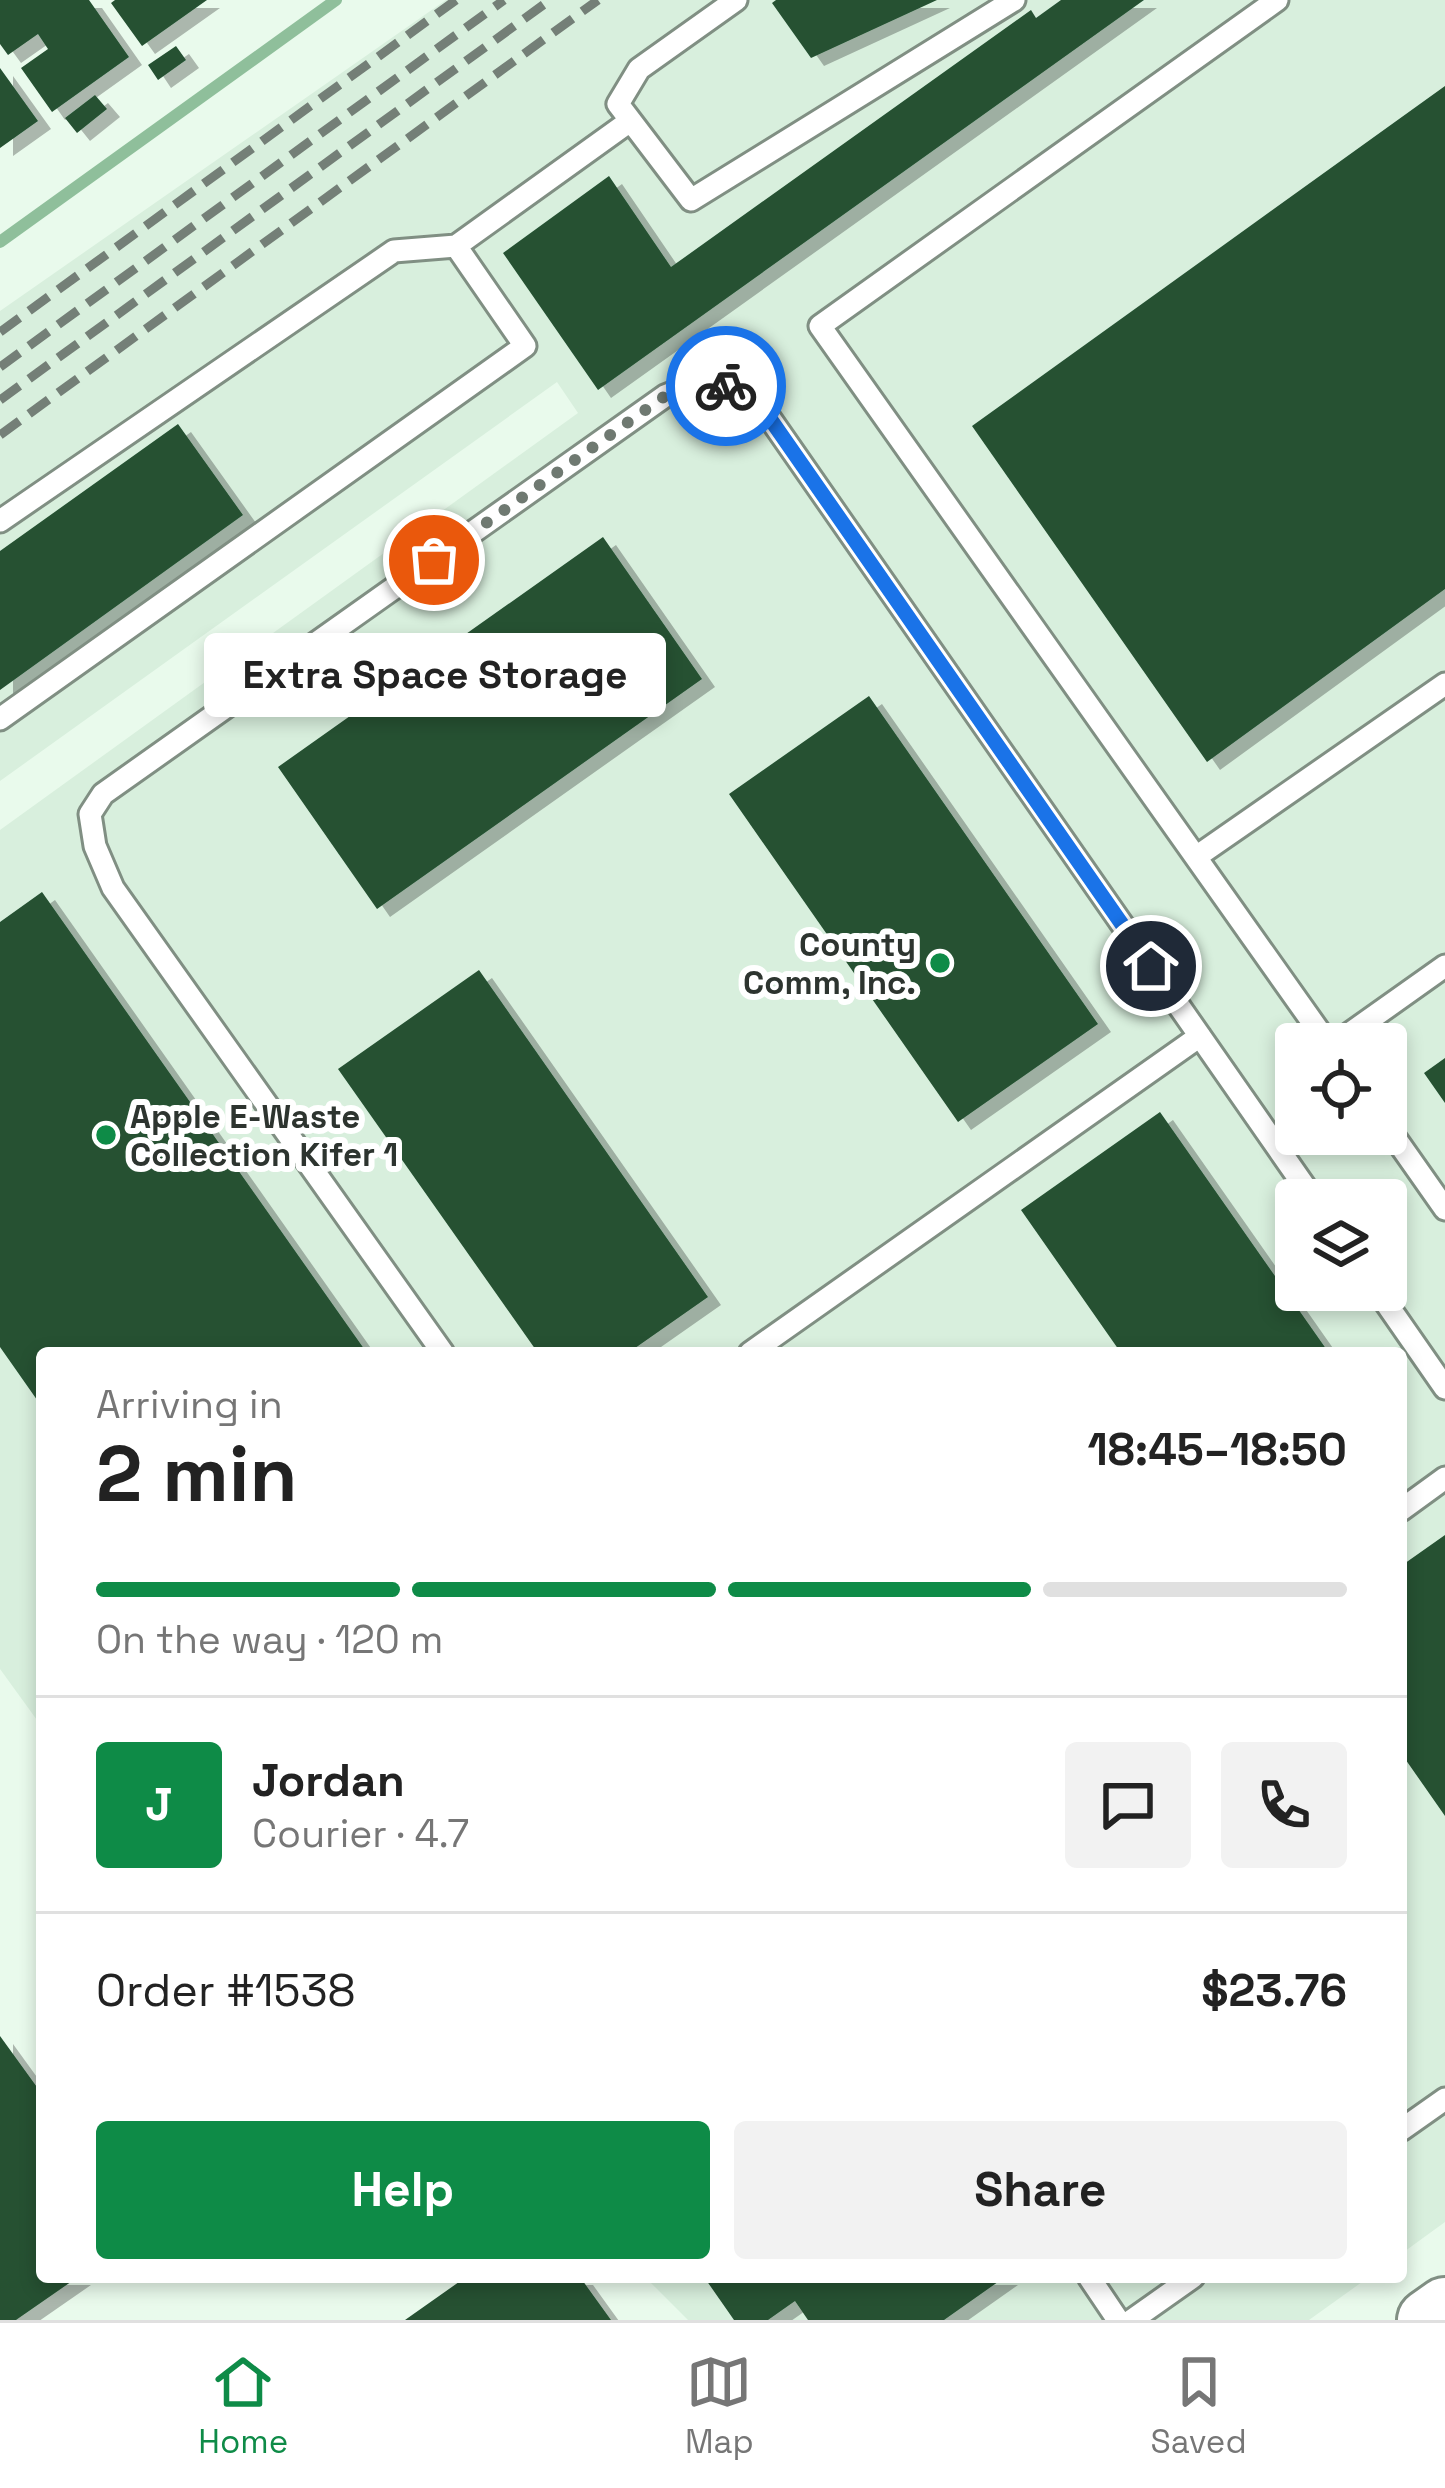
<!DOCTYPE html>
<html lang="en">
<head>
<meta charset="utf-8">
<style>
  :root { --surface:#fff; --page:#f2f2f2; --text:#222; --muted:#767676; --line:#e0e0e0; --accent:#0e8b47 }
  body { margin:0; font-family:"Space Grotesk",sans-serif; background:var(--page); color:var(--text); height:100vh; display:flex; flex-direction:column; font-size:45px; white-space:nowrap }
  * { box-sizing:border-box; margin:0 }
  p { font-size:39px; color:var(--muted) }
  .icon { flex:none; width:66px; height:66px; fill:none; stroke:currentColor; stroke-width:2; stroke-linecap:round; stroke-linejoin:round }
  .map { position:relative; flex:1; overflow:hidden }
  .details { position:absolute; left:36px; top:1347px; width:1371px; height:936px; display:flex; flex-direction:column; background:var(--surface); border-radius:12px; box-shadow:0 6px 18px #0003 }
  .details>* { flex:none }
  .controls { position:absolute; left:1275px; top:1023px; display:grid; gap:24px }
  .controls a { display:grid; place-items:center; width:132px; height:132px; border-radius:12px; background:var(--surface); box-shadow:0 6px 18px #0003; font-size:60px }
  .pin { position:absolute; display:grid; place-items:center; width:102px; height:102px; color:#fff; margin:-51px; border:6px solid #fff; border-radius:50%; box-shadow:0 3px 12px #0007 }
  .courier { position:absolute; display:grid; place-items:center; width:120px; height:120px; margin:-60px; border:9px solid #1a73e8; border-radius:50%; background:#fff; color:#222; box-shadow:0 3px 15px #0007 }
  .bubble { position:absolute; height:84px; border-radius:12px; background:var(--surface); box-shadow:0 6px 18px #0003; font-size:39px; font-weight:700; line-height:84px; text-align:center }
  .headline em { font-style:normal; font-weight:700 }
  .headline div { display:flex; flex-direction:column-reverse }
  .headline { display:flex; align-items:center; justify-content:space-between; height:204px; padding:0 60px }
  h1 { font-size:78px; font-weight:700; line-height:90px }
  .bar { display:grid; grid-template-columns:repeat(4,1fr); gap:18px 12px; align-content:center; height:144px; padding:0 60px }
  .bar i { height:15px; border-radius:9px; background:var(--line) }
  .bar .active { background:var(--accent) }
  .bar p { grid-column:span 4 }
  .line { display:flex; align-items:center; gap:30px; padding:0 60px; border-top:3px solid var(--line) }
  .line div { flex:1 }
  .round { display:grid; place-items:center; flex:none; width:126px; height:126px; border-radius:12px; background:var(--page) }
  .primary-button { display:flex; gap:24px; margin-top:auto; padding:24px 60px }
  .primary-button a { flex:1; height:138px; border-radius:12px; background:var(--accent); color:#fff; font-size:48px; font-weight:700; line-height:138px; text-align:center }
  .primary-button a+a { background:var(--page); color:var(--text) }
  .menu { display:flex; justify-content:space-around; align-items:center; height:168px; border-top:3px solid var(--line); background:var(--surface); font-size:33px; color:var(--muted) }
  .menu a { display:grid; justify-items:center; gap:6px }
  .menu .active { color:var(--accent) }
  .map>svg:first-child { display:block }
</style>
</head>
<body>
<div class="map">
<svg width="1445" height="2320" viewBox="0 0 1445 2320">
  <defs>
    <filter id="shadow"><feDropShadow dx="13" dy="8" stdDeviation="0" flood-color="#0004"/></filter>
  </defs>
  <rect width="100%" height="100%" fill="#e9faec"/>
  <path fill="#d8efdd" fill-rule="evenodd" d="M446 0H1445V2222L1401 2254V1353H42V1727L0 1669V830L578 413 557 382 0 781V311ZM1296 1044H1386V1134H1296ZM1296 1200H1386V1290H1296Z
    M645 2277H1369L1309 2320H688Z"/>
  <g fill="none" stroke-linecap="round" stroke-linejoin="round">
    <path stroke="#8fbf9b" stroke-width="12" d="M0 242 336 0"/>
  </g>
  <path fill="#255133" filter="url(#shadow)" d="M0 0H89L129 57 52 112 21 68 48 49 38 34 8 55 0 44Z
    M115 0H207L142 46 111 3Z
    M776 0H937L811 58 772 3Z
    M1061 0H1144L598 390 503 253 609 176 671 267 1031 10 1036 18Z
    M176 46 186 60 158 80 148 65Z
    M0 68 38 121 0 148Z
    M1445 86V589L1207 762 972 426Z
    M95 95 107 109 77 133 65 118Z
    M178 424 243 515 0 690V551Z
    M603 537 702 679 377 909 278 767Z
    M869 696 1098 1024 958 1122 729 794Z
    M42 892 367 1353H42V1407L0 1347V922Z
    M479 970 708 1297 628 1353H538L338 1069Z
    M1445 1058V1103L1424 1073Z
    M1160 1112 1329 1353H1121L1021 1210Z
    M1445 1535V1816L1401 1753V1566Z
    M0 2036 42 2094V2277H78L16 2320H0Z
    M466 2277H580L611 2320H405Z
    M704 2277H1005L944 2320H808L795 2301 768 2320H734Z"/>
  <g fill="none" stroke-linecap="round" stroke-linejoin="round">
    <g stroke="#808f83" stroke-width="27">
      <path id="lane" d="M736 0 639 69 618 104 691 200 1014 0
        M1277 0 820 326 1328 1044
        M0 521 394 251 456 246 630 121
        M0 719 525 346 456 246
        M1196 857 1445 684
        M1335 1044 1445 966
        M1386 1125 1445 1209
        M1377 1290 1445 1388
        M443 1353 113 888 95 846 90 814 103 794 665 396C707 378 727 385 764 410L1314 1200
        M750 1353 1200 1036
        M1401 1510 1445 1478
        M1401 2130 1445 2099
        M1089 2277 1118 2320
        M1132 2320 1193 2277"/>
    </g>
    <g stroke="#808f83" stroke-width="66">
      <path id="secondary" d="M1428 2320 1445 2308"/>
    </g>
    <use href="#lane" stroke="#fff" stroke-width="21"/>
    <use href="#secondary" stroke="#fff" stroke-width="60"/>
    <path stroke="#747f77" stroke-width="9" stroke-dasharray="24 12" stroke-linecap="butt" d="M0 332 456 0
      M0 367 504 0
      M0 400 550 0
      M0 435 598 0"/>
  </g>
  <g fill="none" stroke-linecap="round" stroke-linejoin="round">
    <path stroke="#6f7971" stroke-width="12" stroke-dasharray="0 21.6" d="M434 560 665 396 697 382 726 386"/>
    <path stroke="#1a73e8" stroke-width="15" d="M726 386 764 410 1151 966"/>
  </g>
  <g fill="#0e8b47" stroke="#fff" stroke-width="4.5">
    <circle cx="940" cy="963" r="12"/>
    <circle cx="106" cy="1135" r="12"/>
  </g>
  <g text-anchor="middle" stroke-width="12" stroke-linejoin="round" paint-order="stroke">
    <g font-size="33" font-weight="bold" fill="#2d342f" stroke="#fff" text-anchor="end">
      <text x="916" y="956">County<tspan x="916" dy="38">Comm, Inc.</tspan></text>
      <text x="130" y="1128" text-anchor="start">Apple E-Waste<tspan x="130" dy="38">Collection Kifer 1</tspan></text>
    </g>
  </g>
</svg>
<div class="controls">
<a><svg class="icon" aria-label="locate" viewBox="0 0 24 24"><circle cx="12" cy="12" r="6"/><path d="M12 2v4M12 18v4M2 12h4M18 12h4"/></svg></a>
<a><svg class="icon" aria-label="layers" viewBox="0 0 24 24"><path d="M12 4l9 5-9 5-9-5zM3 14l9 5 9-5"/></svg></a>
</div>
<div class="pin" style="left:434px;top:560px;background:#ea580c"><svg class="icon" aria-label="bag" viewBox="0 0 24 24"><path d="M5 8h14l-1 12H6zM9 8a3 3 0 0 1 6 0"/></svg></div>
<div class="pin" style="left:1151px;top:966px;background:#1f2937"><svg class="icon" aria-label="home" viewBox="0 0 24 24"><path d="M3 11l9-7 9 7M6 9v11h12V9"/></svg></div>
<div class="courier" style="left:726px;top:386px"><svg class="icon" aria-label="bike" viewBox="0 0 24 24"><circle cx="6" cy="16" r="4"/><circle cx="18" cy="16" r="4"/><path d="M6 16l4-8h5l3 8M10 8l3 8H6M13 5h3"/></svg></div>
<div class="bubble" style="left:204px;top:633px;width:462px">Extra Space Storage</div>
<section class="details">
<div class="headline"><div><h1>2 min</h1><p>Arriving in</p></div><em>18:45–18:50</em></div>
<div class="bar"><i class="active"></i><i class="active"></i><i class="active"></i><i></i><p>On the way · 120 m</p></div>
<div class="line" style="height:216px"><b class="round" style="background:var(--accent);color:#fff">J</b><div><b>Jordan</b><p>Courier · 4.7</p></div><a class="round"><svg class="icon" aria-label="chat" viewBox="0 0 24 24"><path d="M4 5h16v11H9l-5 4z"/></svg></a><a class="round"><svg class="icon" aria-label="phone" viewBox="0 0 24 24"><path d="M5 4h4l2 5-3 2q2 4 5 5l2-3 5 2v4C11 20 4 13 5 4z"/></svg></a></div>
<div class="line" style="height:156px"><div>Order #1538</div><b>$23.76</b></div>
<div class="primary-button"><a>Help</a><a>Share</a></div>
</section>
</div>
<nav class="menu">
<a class="active"><svg class="icon" aria-label="home" viewBox="0 0 24 24"><path d="M3 11l9-7 9 7M6 9v11h12V9"/></svg>Home</a>
<a><svg class="icon" aria-label="map" viewBox="0 0 24 24"><path d="M3 6l6-2 6 2 6-2v14l-6 2-6-2-6 2zM9 4v14M15 6v14"/></svg>Map</a>
<a><svg class="icon" aria-label="saved" viewBox="0 0 24 24"><path d="M7 4h10v16l-5-4-5 4z"/></svg>Saved</a>
</nav>
</body>
</html>
